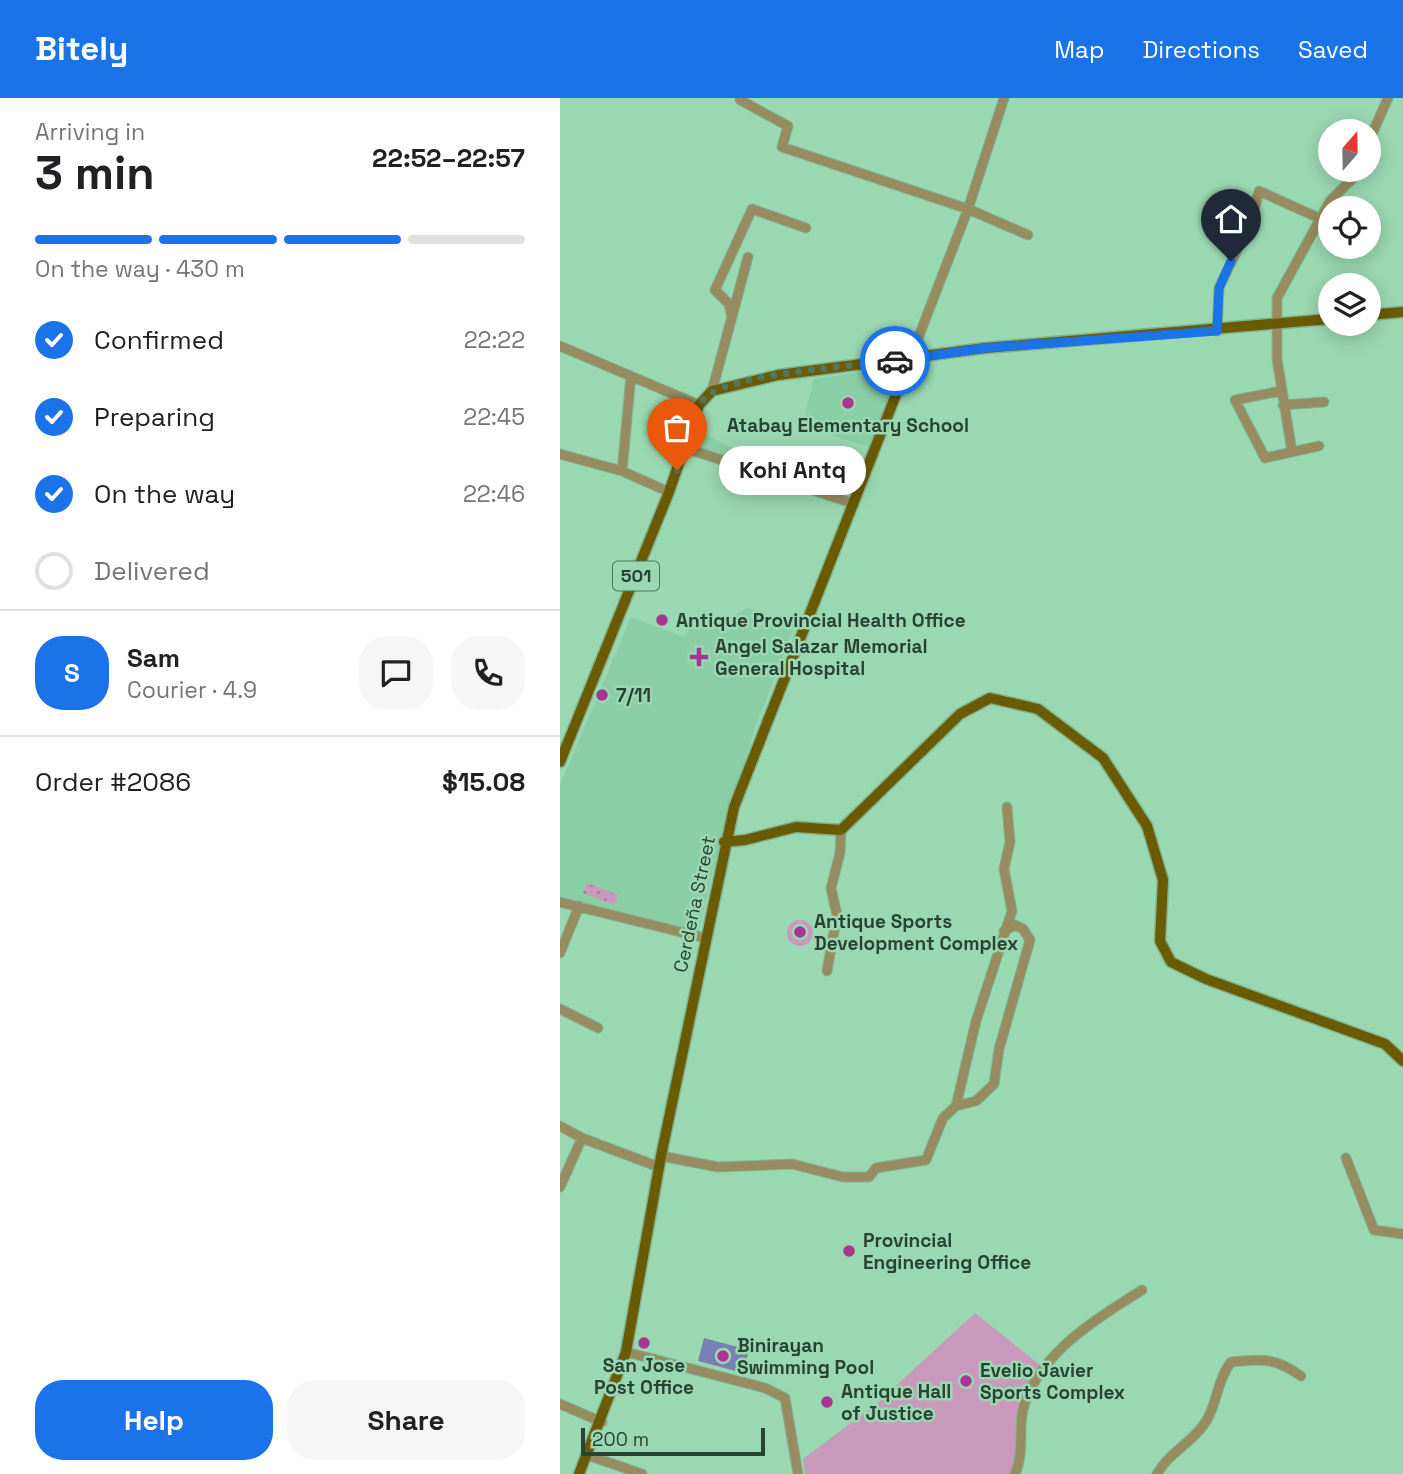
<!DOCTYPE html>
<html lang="en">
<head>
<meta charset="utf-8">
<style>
  :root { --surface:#fff; --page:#f6f6f6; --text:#202124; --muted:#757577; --line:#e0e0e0; --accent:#1a73e8 }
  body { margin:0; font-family:"Space Grotesk",sans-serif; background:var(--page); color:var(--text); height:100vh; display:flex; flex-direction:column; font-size:26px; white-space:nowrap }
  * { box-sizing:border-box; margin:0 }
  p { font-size:23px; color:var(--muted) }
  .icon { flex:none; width:38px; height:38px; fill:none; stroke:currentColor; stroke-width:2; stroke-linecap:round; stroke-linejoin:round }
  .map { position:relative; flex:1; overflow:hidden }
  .sheet { display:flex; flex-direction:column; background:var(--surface); width:560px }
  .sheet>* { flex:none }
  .needle { width:46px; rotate:20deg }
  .buttons { position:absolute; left:758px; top:21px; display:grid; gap:14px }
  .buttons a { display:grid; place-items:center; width:63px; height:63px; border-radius:50%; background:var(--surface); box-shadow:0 4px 18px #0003; font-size:35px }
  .scale { position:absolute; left:21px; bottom:18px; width:184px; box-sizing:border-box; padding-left:7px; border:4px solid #294333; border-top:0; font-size:19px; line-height:24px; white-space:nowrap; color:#294333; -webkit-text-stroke:5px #9ad8b1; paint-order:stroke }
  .pin { position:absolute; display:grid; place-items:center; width:60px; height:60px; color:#fff; margin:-72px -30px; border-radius:50% 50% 50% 0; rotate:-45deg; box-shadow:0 0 7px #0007 }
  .pin .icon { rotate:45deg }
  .courier { position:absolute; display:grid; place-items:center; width:70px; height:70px; margin:-35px; border:5px solid #1a73e8; border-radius:50%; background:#fff; color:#222; box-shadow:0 2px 9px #0007 }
  .bubble { position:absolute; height:49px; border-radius:24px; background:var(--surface); box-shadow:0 4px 18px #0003; font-size:23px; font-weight:800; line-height:49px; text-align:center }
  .head em { font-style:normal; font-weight:800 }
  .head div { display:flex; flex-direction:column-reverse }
  .head { display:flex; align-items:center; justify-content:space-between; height:119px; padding:0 35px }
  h1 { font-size:46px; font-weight:800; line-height:52px }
  .bar { display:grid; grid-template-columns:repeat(4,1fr); gap:10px 7px; align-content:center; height:84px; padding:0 35px }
  .bar i { height:9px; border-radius:5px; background:var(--line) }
  .bar .current { background:var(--accent) }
  .bar p { grid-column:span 4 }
  .line { display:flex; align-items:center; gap:18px; padding:0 35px; border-top:2px solid var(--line) }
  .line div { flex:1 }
  .round { display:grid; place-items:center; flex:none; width:74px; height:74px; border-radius:28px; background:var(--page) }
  ol { padding:0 35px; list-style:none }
  li { display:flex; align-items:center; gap:21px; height:77px }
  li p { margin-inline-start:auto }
  li .icon { padding:7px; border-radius:50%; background:var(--accent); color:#fff; stroke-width:4 }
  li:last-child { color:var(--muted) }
  li i { width:38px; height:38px; border:4px solid var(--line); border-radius:50% }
  .primary-button { display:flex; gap:14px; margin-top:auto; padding:14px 35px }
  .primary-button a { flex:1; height:80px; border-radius:28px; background:var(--accent); color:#fff; font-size:28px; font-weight:800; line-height:80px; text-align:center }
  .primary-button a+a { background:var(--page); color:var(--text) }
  header { display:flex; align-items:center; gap:42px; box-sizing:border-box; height:98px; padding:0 35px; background:var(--accent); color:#fff }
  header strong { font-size:33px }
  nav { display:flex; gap:38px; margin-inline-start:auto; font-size:24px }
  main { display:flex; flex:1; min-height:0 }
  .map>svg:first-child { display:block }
</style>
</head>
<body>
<header>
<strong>Bitely</strong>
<nav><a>Map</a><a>Directions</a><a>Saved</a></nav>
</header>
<main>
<section class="sheet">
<div class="head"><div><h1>3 min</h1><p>Arriving in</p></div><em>22:52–22:57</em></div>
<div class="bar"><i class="current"></i><i class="current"></i><i class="current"></i><i></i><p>On the way · 430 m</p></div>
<ol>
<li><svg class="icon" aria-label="check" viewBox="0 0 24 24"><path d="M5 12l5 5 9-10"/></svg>Confirmed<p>22:22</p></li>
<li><svg class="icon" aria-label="check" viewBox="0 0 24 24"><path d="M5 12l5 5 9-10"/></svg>Preparing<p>22:45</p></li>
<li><svg class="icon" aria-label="check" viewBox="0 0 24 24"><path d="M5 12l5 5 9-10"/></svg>On the way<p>22:46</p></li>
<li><i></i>Delivered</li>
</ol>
<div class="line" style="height:126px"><b class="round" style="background:var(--accent);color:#fff">S</b><div><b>Sam</b><p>Courier · 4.9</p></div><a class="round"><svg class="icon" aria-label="chat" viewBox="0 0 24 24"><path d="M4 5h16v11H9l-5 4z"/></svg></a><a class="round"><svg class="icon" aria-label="phone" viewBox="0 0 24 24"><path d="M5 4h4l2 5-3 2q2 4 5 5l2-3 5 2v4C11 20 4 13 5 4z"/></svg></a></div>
<div class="line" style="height:91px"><div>Order #2086</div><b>$15.08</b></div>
<div class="primary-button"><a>Help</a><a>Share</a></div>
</section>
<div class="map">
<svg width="843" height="1376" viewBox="0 0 843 1376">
  <defs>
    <pattern id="park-dots" width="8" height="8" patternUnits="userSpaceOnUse" patternTransform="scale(1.75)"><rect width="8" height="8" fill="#c899bb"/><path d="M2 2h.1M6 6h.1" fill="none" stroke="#a27e99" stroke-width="1.8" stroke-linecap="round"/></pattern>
  </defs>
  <rect width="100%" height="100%" fill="#9ad8b1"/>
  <path fill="#89cea4" d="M343 268 309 349 242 328 254 281Z
    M141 334 172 350 174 364 136 351Z
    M187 510 236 525 195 630 154 768 139 833 0 801V687L71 519 124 539 136 520 160 524Z"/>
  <path fill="url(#park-dots)" d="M27 785 58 797 54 807 23 795Z"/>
  <path fill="#c899bb" d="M227 835a13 13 0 1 1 26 0a13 13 0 1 1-26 0Z
    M415 1215 480 1267 462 1300 457 1363 451 1376H245L243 1361 315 1307Z"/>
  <path fill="#7780b5" d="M144 1240 189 1252 183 1275 138 1263Z"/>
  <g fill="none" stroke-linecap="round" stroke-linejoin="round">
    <g stroke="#7fb493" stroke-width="11">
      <path id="minor" d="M180 2 228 28 222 49 408 111 468 137
        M808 45 828 0
        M172 220 169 206 155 192 192 111 246 130
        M657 233 659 190 692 120 699 93 759 120
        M0 248 139 307
        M350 261 408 111 444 0
        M152 293 188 159
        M721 293 675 302 705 360 759 348
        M723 307 764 304
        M125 350 292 405
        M732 354 717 261V200L770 103 793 80 797 72
        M0 356 62 373 109 394
        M62 373 71 278
        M0 804 145 840
        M0 855 19 808
        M267 873 277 817 271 790 280 755 281 732
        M0 911 38 930
        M396 1008 416 1003 434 986 439 951 470 842 463 831 455 827 444 833
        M0 1028 22 1040 99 1069
        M101 1058 158 1069 232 1066 283 1079H309L316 1070 366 1062 383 1020 396 1008 416 923 452 813 444 771 450 744 447 709
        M786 1060 814 1132 843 1136
        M0 1089 22 1040
        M66 1254 205 1290 225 1300 238 1376
        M0 1306 42 1324
        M27 1357 82 1376
        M455 1376C466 1352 456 1326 466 1302 485 1251 539 1219 582 1192
        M597 1376C609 1355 628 1347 642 1329 657 1311 656 1283 671 1264 704 1261 713 1259 741 1278"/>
    </g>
    <g stroke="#7fb493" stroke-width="13">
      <path id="major" d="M808 217 843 214
        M0 664 109 394 139 307 152 293 218 277 425 250 770 221
        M164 744 185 742 236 729 281 732 400 616 430 600 478 611 543 660 587 728 603 782 600 843 611 864 646 881 825 946 843 963
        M19 1376 66 1254 101 1058 174 709 350 261"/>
    </g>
    <use href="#minor" stroke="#968c5f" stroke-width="9"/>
    <use href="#major" stroke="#6a5a02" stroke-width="10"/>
  </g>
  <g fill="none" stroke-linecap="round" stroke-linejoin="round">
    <path stroke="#51775f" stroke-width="7" stroke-dasharray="0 12.6" d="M117 372C125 351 129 319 143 302 164 275 298 268 335 263"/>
    <path stroke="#1a73e8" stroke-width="9" d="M335 263 425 250 657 233 659 190 671 163"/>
  </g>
  <g fill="#a73591" stroke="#9ad8b1" stroke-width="2.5">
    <circle cx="288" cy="305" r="7"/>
    <circle cx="102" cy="522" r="7"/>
    <path d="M135.5 548.5h7v7h7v7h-7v7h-7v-7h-7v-7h7z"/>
    <circle cx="42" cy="597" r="7"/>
    <circle cx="240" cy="834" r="7"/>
    <circle cx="289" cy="1153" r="7"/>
    <circle cx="84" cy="1245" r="7"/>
    <circle cx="163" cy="1258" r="7"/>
    <circle cx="406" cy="1283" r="7"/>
    <circle cx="267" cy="1304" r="7"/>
  </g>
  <g text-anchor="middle" stroke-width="5" stroke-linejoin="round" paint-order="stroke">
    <rect fill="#9ad8b1" stroke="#4b7059" stroke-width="2" x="53" y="463.5" width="46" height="29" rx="5"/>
    <g font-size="18" font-weight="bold" fill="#294333">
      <text x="76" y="484">501</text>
    </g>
    <g font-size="19" font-weight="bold" fill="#294333" stroke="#9ad8b1" text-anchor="start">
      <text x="288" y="334" text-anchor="middle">Atabay Elementary School</text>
      <text x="116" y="529">Antique Provincial Health Office</text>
      <text x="155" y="555">Angel Salazar Memorial<tspan x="155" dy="22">General Hospital</tspan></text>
      <text x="56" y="604">7/11</text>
      <text x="254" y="830">Antique Sports<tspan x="254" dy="22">Development Complex</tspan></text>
      <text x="303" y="1149">Provincial<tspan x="303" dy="22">Engineering Office</tspan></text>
      <text x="177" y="1254">Binirayan<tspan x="177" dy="22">Swimming Pool</tspan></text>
      <text x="84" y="1274" text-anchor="middle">San Jose<tspan x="84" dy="22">Post Office</tspan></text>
      <text x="420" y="1279">Evelio Javier<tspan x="420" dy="22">Sports Complex</tspan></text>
      <text x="281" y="1300">Antique Hall<tspan x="281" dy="22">of Justice</tspan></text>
    </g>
    <g font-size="19" fill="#294333" stroke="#9ad8b1">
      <text transform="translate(134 806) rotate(-78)" y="7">Cerdeña Street</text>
    </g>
  </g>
</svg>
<div class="buttons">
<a><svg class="needle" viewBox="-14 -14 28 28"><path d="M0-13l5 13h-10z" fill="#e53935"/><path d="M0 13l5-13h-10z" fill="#757577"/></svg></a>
<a><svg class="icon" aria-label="locate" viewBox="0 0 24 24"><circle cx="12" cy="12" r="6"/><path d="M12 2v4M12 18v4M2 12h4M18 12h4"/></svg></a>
<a><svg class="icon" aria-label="layers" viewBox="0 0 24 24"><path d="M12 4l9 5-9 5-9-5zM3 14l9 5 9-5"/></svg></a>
</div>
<div class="scale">200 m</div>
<div class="pin" style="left:117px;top:372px;background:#ea580c"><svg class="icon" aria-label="bag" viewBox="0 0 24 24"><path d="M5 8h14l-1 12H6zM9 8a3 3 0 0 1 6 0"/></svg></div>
<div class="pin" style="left:671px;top:163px;background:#1f2937"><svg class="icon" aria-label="home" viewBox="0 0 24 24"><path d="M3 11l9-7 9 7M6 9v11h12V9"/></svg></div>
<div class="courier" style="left:335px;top:263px"><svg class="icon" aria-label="car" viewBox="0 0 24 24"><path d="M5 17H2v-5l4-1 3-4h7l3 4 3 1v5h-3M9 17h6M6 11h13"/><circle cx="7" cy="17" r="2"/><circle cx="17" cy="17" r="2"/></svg></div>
<div class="bubble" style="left:159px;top:348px;width:147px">Kohi Antq</div>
</div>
</main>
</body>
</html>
